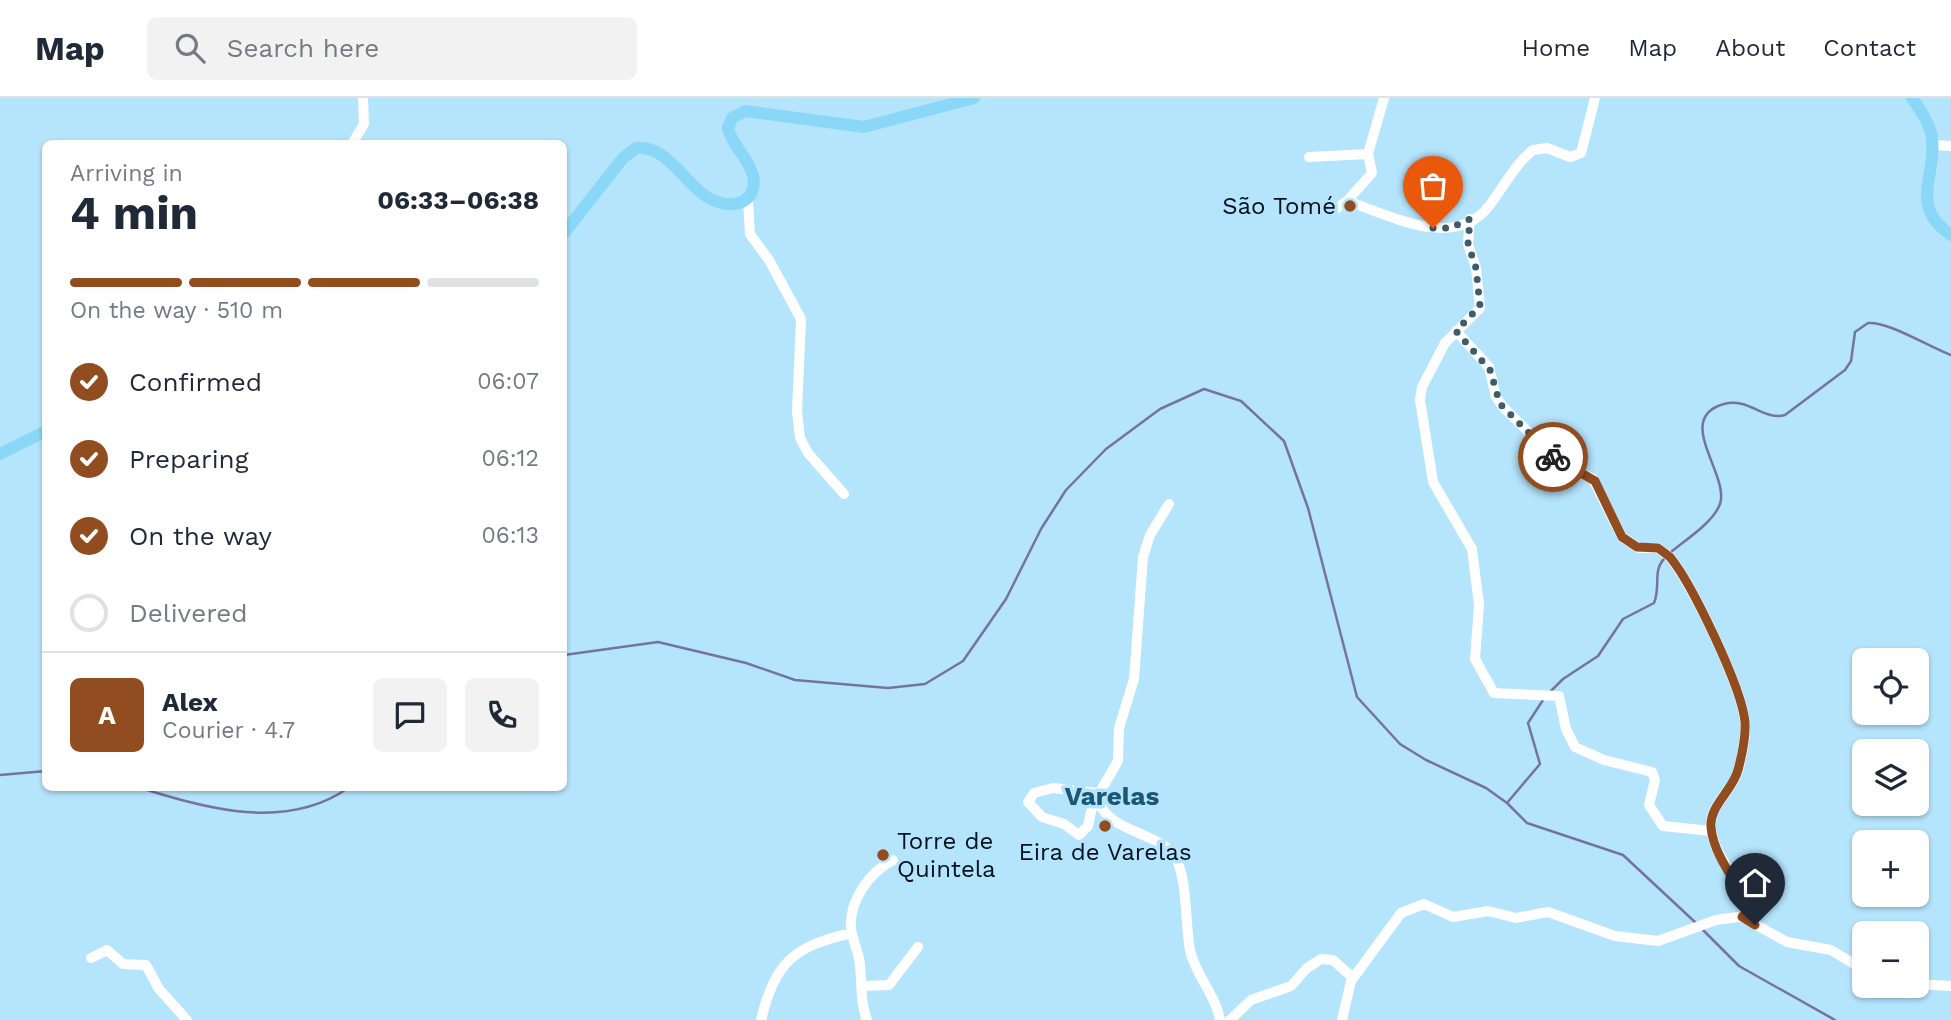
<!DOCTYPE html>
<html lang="en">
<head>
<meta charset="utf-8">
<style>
  :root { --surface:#fff; --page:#f2f2f3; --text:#1f2937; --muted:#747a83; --line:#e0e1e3; --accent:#914d20 }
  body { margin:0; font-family:"Work Sans",sans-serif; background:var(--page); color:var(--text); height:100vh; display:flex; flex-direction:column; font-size:26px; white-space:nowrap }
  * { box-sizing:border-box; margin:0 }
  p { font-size:23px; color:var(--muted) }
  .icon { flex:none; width:38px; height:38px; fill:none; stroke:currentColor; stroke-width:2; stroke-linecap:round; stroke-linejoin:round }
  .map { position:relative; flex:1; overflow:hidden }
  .sheet { position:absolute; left:42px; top:42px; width:525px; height:651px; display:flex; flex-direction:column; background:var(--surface); border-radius:10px; box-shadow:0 2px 5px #0004 }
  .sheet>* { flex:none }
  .tools { position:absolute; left:1852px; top:550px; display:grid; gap:14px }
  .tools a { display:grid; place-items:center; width:77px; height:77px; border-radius:10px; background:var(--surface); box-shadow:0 2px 5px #0004; font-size:35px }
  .pin { position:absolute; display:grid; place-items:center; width:60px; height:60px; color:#fff; margin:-72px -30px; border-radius:50% 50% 50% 0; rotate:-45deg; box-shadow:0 0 7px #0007 }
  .pin .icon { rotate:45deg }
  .courier { position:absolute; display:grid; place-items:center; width:70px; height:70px; margin:-35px; border:5px solid #914d20; border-radius:50%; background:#fff; color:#222; box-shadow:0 2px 9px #0007 }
  .summary em { font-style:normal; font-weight:700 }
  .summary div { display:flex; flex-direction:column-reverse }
  .summary { display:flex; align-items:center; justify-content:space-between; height:119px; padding:0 28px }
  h1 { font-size:46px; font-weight:700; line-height:52px }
  .bar { display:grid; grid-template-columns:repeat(4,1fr); gap:10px 7px; align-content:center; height:84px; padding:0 28px }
  .bar i { height:9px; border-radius:5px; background:var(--line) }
  .bar .current { background:var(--accent) }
  .bar p { grid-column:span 4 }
  .line { display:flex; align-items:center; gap:18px; padding:0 28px; border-top:2px solid var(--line) }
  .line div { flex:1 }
  .round { display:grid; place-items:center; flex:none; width:74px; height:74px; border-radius:10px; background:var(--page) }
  ol { padding:0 28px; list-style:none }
  li { display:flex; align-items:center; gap:21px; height:77px }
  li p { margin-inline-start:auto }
  li .icon { padding:7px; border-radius:50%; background:var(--accent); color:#fff; stroke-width:4 }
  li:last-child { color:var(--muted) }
  li i { width:38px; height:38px; border:4px solid var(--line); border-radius:50% }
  header { display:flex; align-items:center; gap:42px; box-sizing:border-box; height:98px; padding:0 35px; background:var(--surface); border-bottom:2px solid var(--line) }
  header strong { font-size:33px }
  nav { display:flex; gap:38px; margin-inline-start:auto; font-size:24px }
  .search { width:490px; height:63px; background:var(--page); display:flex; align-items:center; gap:18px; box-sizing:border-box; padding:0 24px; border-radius:10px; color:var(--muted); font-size:26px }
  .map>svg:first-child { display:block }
</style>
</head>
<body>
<header>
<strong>Map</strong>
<div class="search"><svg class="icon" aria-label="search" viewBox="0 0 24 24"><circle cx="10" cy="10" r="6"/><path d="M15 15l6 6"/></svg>Search here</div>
<nav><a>Home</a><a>Map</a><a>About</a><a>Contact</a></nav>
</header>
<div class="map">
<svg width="1951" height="922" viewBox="0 0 1951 922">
  <rect width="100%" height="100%" fill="#b5e4fd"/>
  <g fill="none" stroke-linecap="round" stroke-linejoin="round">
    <path stroke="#7473a1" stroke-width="2.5" d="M1670 455C1685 442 1713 425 1720 406 1730 377 1673 320 1724 306 1748 299 1764 323 1785 317L1845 272 1851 263 1855 234 1868 225C1888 223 1929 249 1951 257
      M564 557 658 544 746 565 795 582 888 590 925 586 963 563 1006 501 1041 431 1066 392 1106 351 1160 311 1204 291 1241 303 1284 343 1308 410 1357 599 1379 623 1400 646 1426 662 1486 690 1507 705 1527 725 1623 757 1696 825
      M1550 594 1563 581 1598 558 1623 521 1654 505C1661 489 1652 472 1665 460
      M0 677 46 673
      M141 690C206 711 287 733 348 690
      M1507 705 1540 666 1528 625 1543 602
      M1703 832 1739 868 1835 922"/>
    <path stroke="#fff" stroke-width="10" d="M352 46 364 26 363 0
      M1933 47 1951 48
      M1309 59 1368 56
      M748 102 750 136 769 162 801 221 797 313 800 340 808 355 844 396
      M1347 103C1390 117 1454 153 1489 108 1503 90 1515 66 1533 52L1547 50 1570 59 1581 55 1595 0
      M1336 111 1347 103 1372 75 1368 56 1384 0
      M1470 121 1468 146 1476 170 1480 210 1445 245 1422 289 1420 302 1433 384 1472 451 1479 507 1475 561 1494 595 1559 598 1566 631 1575 649 1604 662 1652 674 1655 682 1649 707 1663 728 1711 733
      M1169 406 1150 437 1143 459 1134 581 1119 630 1118 663 1097 699C1105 733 1154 733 1173 756 1188 774 1185 828 1190 852 1195 877 1216 897 1220 922
      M1098 695 1053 690 1034 695 1028 704 1042 719 1064 726 1079 737 1088 728 1092 709 1099 706
      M1742 819 1787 844 1831 852 1864 872
      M91 860 107 852 123 866 146 867 159 891 187 922
      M1916 886 1951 888
      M862 888 889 887 918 849
      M761 922C775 864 794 848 852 835
      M867 922C860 904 862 886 860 867 859 854 852 842 851 830 849 802 870 774 893 762
      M1230 922 1251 902 1291 888 1307 870 1321 861 1333 862 1353 880
      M1342 922 1351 883 1401 815 1424 806 1453 819 1488 813 1516 820 1548 814 1615 838 1658 843 1716 822 1745 818 1750 812C1742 784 1714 760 1711 730 1708 709 1732 693 1738 673 1742 658 1746 641 1745 625 1743 592 1692 486 1670 459L1658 450H1639L1622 439 1593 381 1557 362 1503 309 1496 299 1489 269 1456 233"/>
    <path stroke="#8bd7f7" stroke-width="12" d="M1912 0C1920 12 1930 25 1932 40 1937 78 1908 108 1951 137
      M564 135 623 60 636 50C670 47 687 92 715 103 736 111 758 103 753 78 749 60 732 48 728 30L732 20 745 13 864 29 974 0
      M0 356 46 333"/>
  </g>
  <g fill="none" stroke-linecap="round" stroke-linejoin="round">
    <path stroke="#3f5c6b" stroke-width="7" stroke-dasharray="0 12.6" d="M1433 130H1450L1470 121 1468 146 1476 170 1480 208 1456 233 1490 272 1500 306 1553 359"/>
    <path stroke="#914d20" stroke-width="9" d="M1553 359 1595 383 1622 439 1637 449 1658 450 1670 459C1692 486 1742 590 1745 624 1746 640 1742 657 1738 672 1733 692 1709 708 1711 729 1713 757 1738 786 1750 810L1742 819 1755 827"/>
  </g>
  <g fill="#914d20" stroke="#b5e4fd" stroke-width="2.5">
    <circle cx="1350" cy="108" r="7"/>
    <circle cx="1105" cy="728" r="7"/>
    <circle cx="883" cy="757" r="7"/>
  </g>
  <g text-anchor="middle" stroke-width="7" stroke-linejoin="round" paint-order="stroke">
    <g font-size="24" fill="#00121d" stroke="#b5e4fd" text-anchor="end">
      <text x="1336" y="116">São Tomé</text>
      <text x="897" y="751" text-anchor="start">Torre de<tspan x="897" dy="28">Quintela</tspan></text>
      <text x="1105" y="762" text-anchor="middle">Eira de Varelas</text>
    </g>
    <g font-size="26" font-weight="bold" fill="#1a5772" stroke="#b5e4fd">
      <text x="1112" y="707">Varelas</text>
    </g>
  </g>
</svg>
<div class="tools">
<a><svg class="icon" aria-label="locate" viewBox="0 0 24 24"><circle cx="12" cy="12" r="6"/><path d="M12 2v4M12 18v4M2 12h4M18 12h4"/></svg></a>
<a><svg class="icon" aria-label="layers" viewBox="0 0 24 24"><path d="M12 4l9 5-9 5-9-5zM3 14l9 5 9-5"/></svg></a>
<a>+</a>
<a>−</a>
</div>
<div class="pin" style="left:1433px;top:130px;background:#ea580c"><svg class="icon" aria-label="bag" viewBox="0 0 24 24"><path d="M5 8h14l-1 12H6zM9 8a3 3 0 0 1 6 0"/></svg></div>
<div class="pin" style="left:1755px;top:827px;background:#1f2937"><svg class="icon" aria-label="home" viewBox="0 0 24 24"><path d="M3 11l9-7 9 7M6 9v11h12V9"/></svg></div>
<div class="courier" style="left:1553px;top:359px"><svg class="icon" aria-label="bike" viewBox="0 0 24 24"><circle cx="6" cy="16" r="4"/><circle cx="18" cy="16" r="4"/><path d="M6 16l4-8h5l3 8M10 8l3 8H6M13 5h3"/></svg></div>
<section class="sheet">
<div class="summary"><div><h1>4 min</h1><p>Arriving in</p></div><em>06:33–06:38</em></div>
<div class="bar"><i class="current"></i><i class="current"></i><i class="current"></i><i></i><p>On the way · 510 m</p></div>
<ol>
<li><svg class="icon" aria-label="check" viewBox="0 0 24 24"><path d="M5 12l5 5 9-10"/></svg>Confirmed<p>06:07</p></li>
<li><svg class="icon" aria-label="check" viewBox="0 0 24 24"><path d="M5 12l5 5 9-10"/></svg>Preparing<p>06:12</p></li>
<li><svg class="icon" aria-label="check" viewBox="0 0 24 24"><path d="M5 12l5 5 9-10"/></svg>On the way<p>06:13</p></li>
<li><i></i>Delivered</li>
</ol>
<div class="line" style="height:126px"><b class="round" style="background:var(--accent);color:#fff">A</b><div><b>Alex</b><p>Courier · 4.7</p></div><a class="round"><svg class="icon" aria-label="chat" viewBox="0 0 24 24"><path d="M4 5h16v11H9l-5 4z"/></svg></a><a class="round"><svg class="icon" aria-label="phone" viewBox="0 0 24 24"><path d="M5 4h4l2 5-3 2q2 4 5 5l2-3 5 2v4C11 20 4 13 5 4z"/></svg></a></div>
</section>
</div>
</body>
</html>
